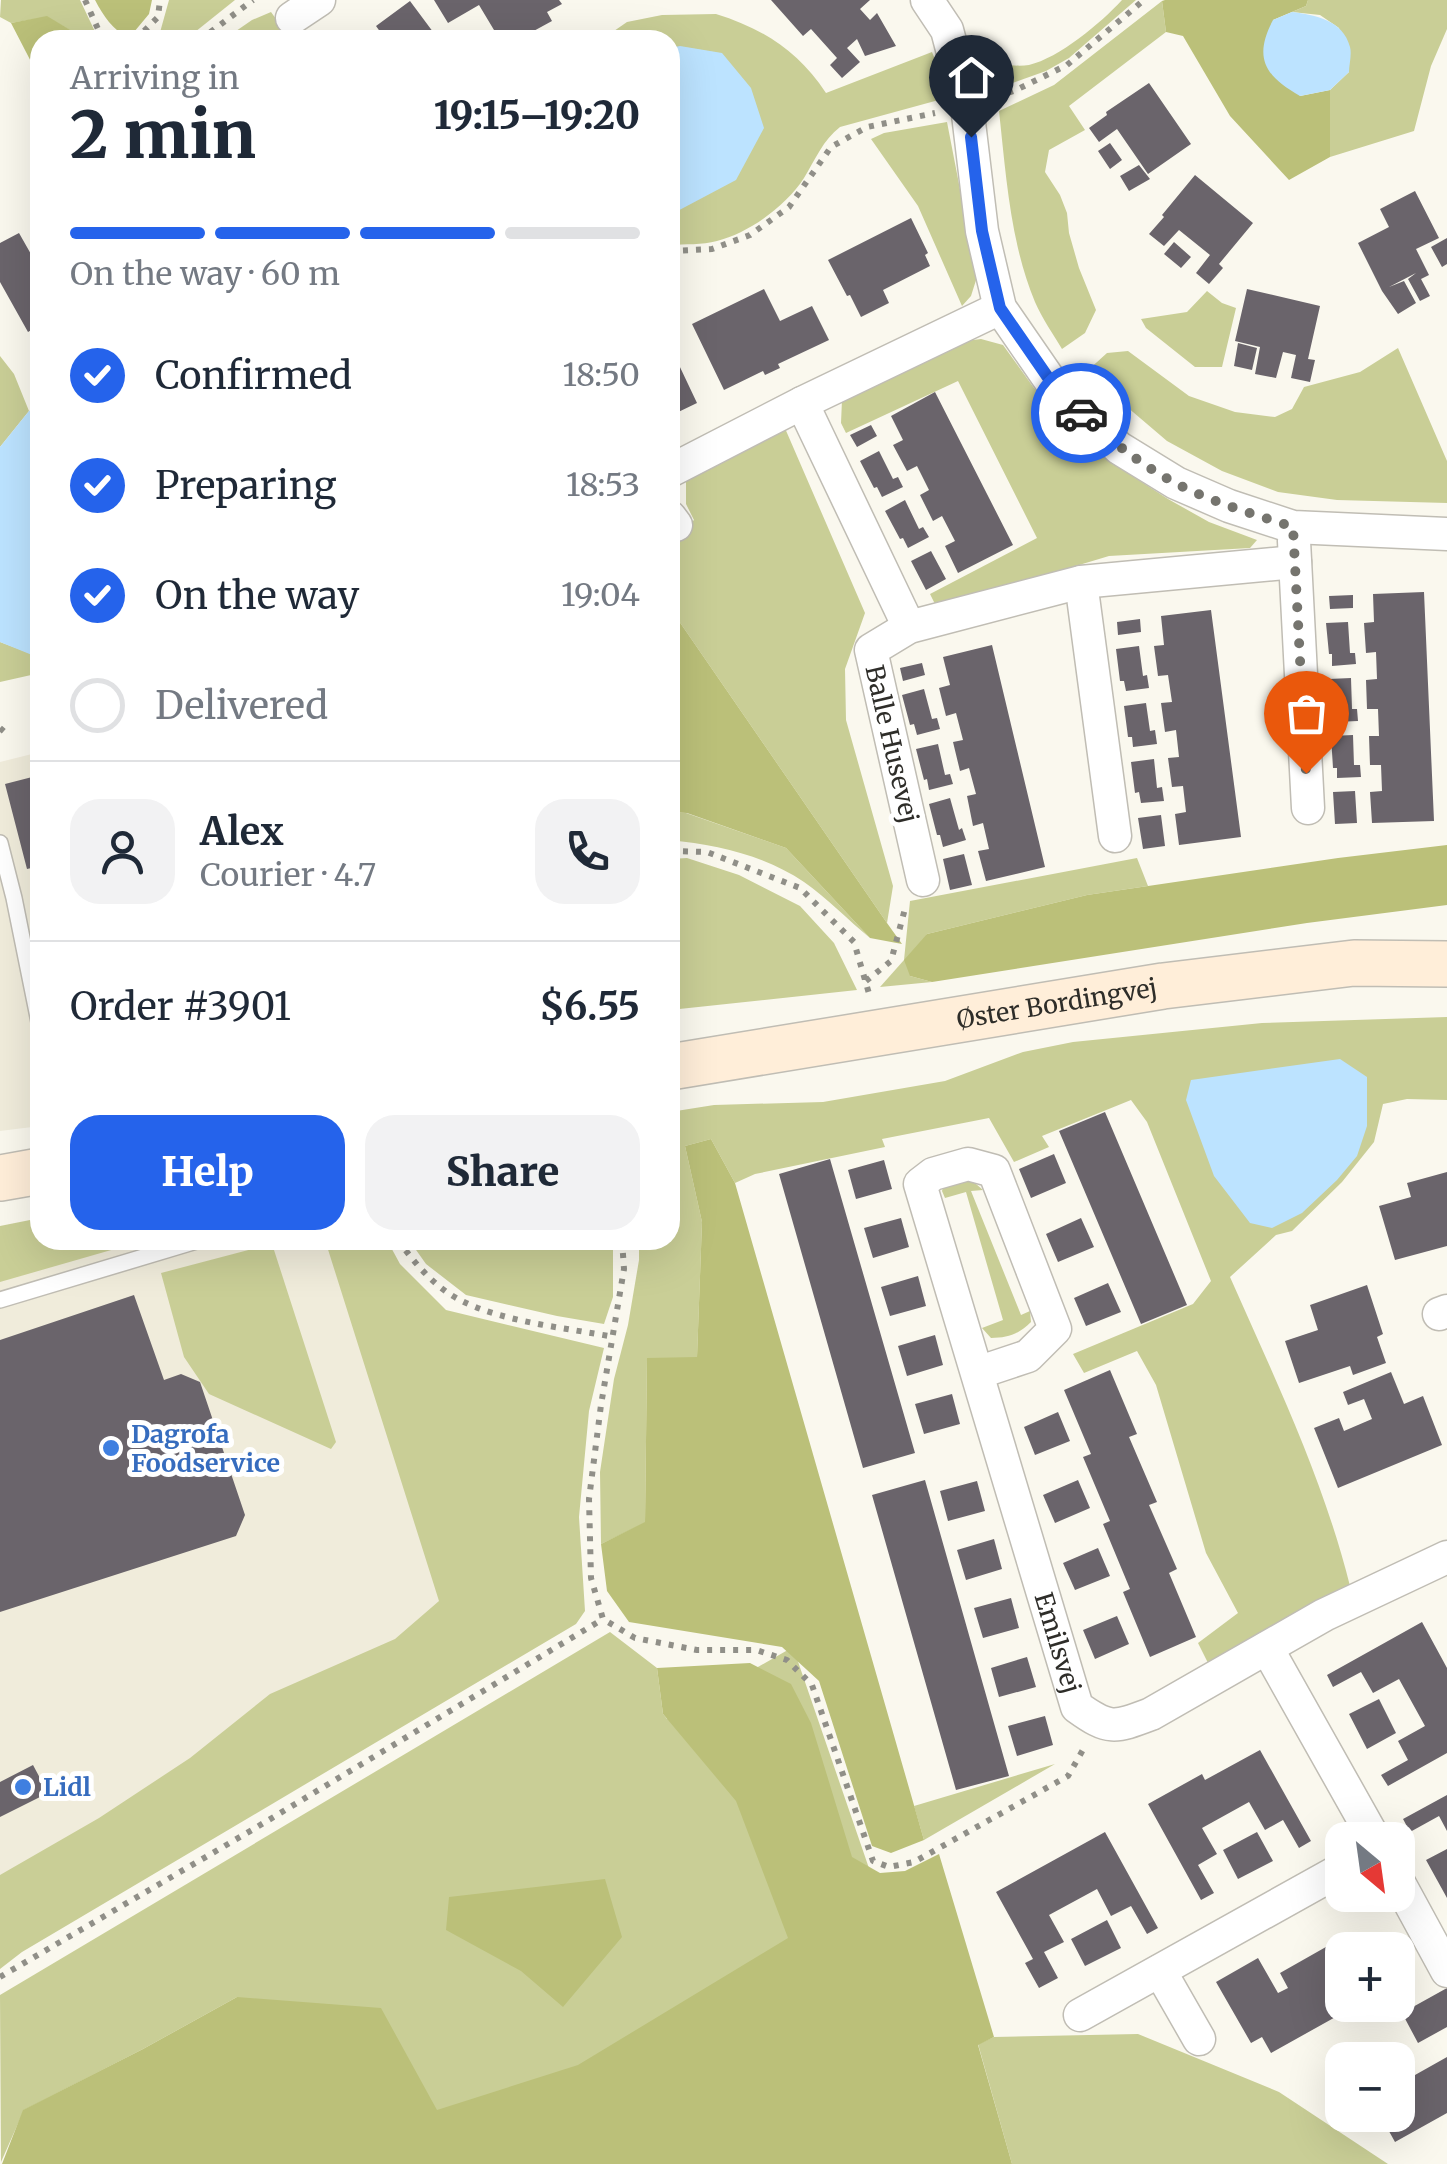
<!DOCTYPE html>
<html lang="en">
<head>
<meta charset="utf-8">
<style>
  :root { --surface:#fff; --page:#f2f2f3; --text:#1f2937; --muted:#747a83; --line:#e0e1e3; --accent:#2563eb }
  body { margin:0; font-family:Merriweather,serif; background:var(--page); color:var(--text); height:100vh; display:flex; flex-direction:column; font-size:38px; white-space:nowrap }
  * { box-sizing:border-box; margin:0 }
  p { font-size:32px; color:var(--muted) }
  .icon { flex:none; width:55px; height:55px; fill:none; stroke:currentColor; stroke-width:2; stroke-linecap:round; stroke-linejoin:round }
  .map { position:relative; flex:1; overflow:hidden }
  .drawer { position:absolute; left:30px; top:30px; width:650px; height:1220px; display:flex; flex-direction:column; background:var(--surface); border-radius:30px; box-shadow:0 10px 40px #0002 }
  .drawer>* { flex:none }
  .needle { width:65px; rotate:151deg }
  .controls { position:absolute; left:1325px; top:1822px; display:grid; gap:20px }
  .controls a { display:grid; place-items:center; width:90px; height:90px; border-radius:20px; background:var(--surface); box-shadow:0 10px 40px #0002; font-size:50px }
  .pin { position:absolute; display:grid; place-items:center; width:85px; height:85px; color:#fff; margin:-102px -42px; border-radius:50% 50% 50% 0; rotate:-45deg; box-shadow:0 0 10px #0007 }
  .pin .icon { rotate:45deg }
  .courier { position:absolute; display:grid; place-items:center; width:100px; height:100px; margin:-50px; border:8px solid #2563eb; border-radius:50%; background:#fff; color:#222; box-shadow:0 2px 12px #0007 }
  .summary em { font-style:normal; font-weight:800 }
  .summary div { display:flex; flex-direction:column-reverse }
  .summary { display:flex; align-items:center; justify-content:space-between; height:170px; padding:0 40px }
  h1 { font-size:65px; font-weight:800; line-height:75px }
  .bar { display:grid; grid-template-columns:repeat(4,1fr); gap:15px 10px; align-content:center; height:120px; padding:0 40px }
  .bar i { height:12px; border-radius:8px; background:var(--line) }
  .bar .active { background:var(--accent) }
  .bar p { grid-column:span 4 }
  .line { display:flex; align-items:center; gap:25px; padding:0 40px; border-top:2px solid var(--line) }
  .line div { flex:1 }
  .round { display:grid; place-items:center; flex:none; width:105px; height:105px; border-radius:30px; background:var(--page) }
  ol { padding:0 40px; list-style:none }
  li { display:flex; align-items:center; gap:30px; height:110px }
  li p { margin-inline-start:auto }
  li .icon { padding:10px; border-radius:50%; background:var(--accent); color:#fff; stroke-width:4 }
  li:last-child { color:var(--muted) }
  li i { width:55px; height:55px; border:5px solid var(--line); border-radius:50% }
  .button { display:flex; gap:20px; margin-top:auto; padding:20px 40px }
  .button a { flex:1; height:115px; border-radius:30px; background:var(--accent); color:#fff; font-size:40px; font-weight:800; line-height:115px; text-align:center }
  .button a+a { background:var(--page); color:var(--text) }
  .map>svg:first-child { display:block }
</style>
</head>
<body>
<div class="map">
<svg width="1447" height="2164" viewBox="0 0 1447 2164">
  <rect width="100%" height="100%" fill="#faf8ee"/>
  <path fill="#f0ecdb" d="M40 752V1126L0 1131V762Z
    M40 1240H333L460 1617 0 1903V1242Z"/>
  <path fill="#c9ce96" d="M1 0H80L99 40H87L47 17 11 23 0 17Z
    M169 0H235L185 40H154L159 36Z
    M1122 0H1136L1069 58 1046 71 996 89 988 62C1001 64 1016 67 1029 65 1059 58 1101 23 1122 0Z
    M1308 0H1447V29L1431 66 1414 131 1330 157V90L1349 72 1339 28 1320 15 1292 12 1306 6Z
    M1162 1 1166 32 1069 106 1085 130 1049 150 1045 172 1060 195 1067 213 1069 233 1079 268 1096 310 1085 333 1062 349C1053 334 1042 318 1035 302 1010 242 1006 174 999 111L1054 85Z
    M271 12 291 40H223L252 20Z
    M716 14C764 29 798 51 826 93L932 52 942 77 946 98 840 127C823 140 815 160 804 178 786 206 749 233 717 241 702 245 685 244 670 245V40H601L627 22 662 15Z
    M947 122 977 277 971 296 962 306 918 206 871 139 884 133Z
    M1207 291 1222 303 1236 308 1222 367H1195L1146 328 1141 319 1187 312Z
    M981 339 1003 345 1034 388 1071 428 1120 468 1168 499 1209 522 1257 540 1250 548 1109 556 937 608 930 594 1037 538 958 381 846 433 841 423 842 400 965 341Z
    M1398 348 1447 461V503L1337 500 1278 492 1222 471 1167 441 1086 372 1107 353 1128 351 1189 396 1235 412 1275 417 1292 409 1304 387 1360 372Z
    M0 356 14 374 29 411 0 447Z
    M784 426 865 613 845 669 846 720 893 886 887 923 670 608V543L694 520 686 504V478Z
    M0 642 40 657V673L0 682Z
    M670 812 686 813 786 848 870 938C848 920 827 898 804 882 764 855 717 845 670 840Z
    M687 858 739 875 800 906 834 943 857 990 670 1010V859Z
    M1137 858 1148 886 1087 895 927 934 910 976 932 982 880 987 904 960 910 901Z
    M1447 1017V1100L1407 1099 1383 1104 1374 1142 1342 1182 1292 1231 1276 1235 1230 1277C1275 1379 1323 1478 1350 1586L1209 1665 1198 1643 1238 1613 1206 1553 1156 1385 1137 1351 1084 1373 1073 1354 1193 1304 1211 1281 1147 1122 1131 1100 1042 1136 1049 1147 1014 1162 989 1118 882 1139 885 1147 755 1174 735 1183 711 1139 685 1146 702 1222 697 1358 647 1359 645 1523 601 1544 600 1472 614 1379 628 1325 639 1260V1240H670V1112L714 1105 823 1102 945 1081 1023 1052 1073 1042 1262 1023Z
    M969 1178 983 1190 971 1191 1021 1315 1030 1311 1031 1322C1019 1334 1008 1338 991 1338L982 1328 1003 1320 966 1192 945 1198 942 1191 945 1181Z
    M40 1218V1240H146L0 1282V1226Z
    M325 1240H387L400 1264 446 1310 604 1348 589 1411 579 1517 585 1611 576 1624 22 1952 0 1969V1875L99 1818 190 1758 270 1694 395 1639 439 1601Z
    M409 1240H613V1297L604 1324 557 1316 466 1295 426 1264Z
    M260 1247 274 1250 336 1442 331 1449 209 1394 184 1357 161 1273Z
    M610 1632 657 1668 663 1714 667 1719 793 1647 939 2072 202 2164 237 1997 143 2049 24 2110 1 2162 0 1995Z
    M1055 1764 924 1840 914 1806Z
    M1138 2034 1279 2092 1388 2164H1012L978 2044 994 2037Z"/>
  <path fill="#bbc079" d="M95 0H152L149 14 129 38C112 29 104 17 95 0Z
    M1165 0H1308L1306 6 1273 20 1300 96 1330 90V157L1289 180 1230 116 1183 36 1166 32 1162 1Z
    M47 16 87 40H40V79L11 23Z
    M670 608 887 923 902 944 870 938 786 848 687 813 670 812Z
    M1447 845V905L1307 923 932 982 910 976 904 960 927 934 1087 895 1338 858Z
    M711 1139 735 1183 924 1840 891 1853 872 1846 819 1681 782 1647 629 1622 607 1591 601 1544 645 1522 647 1358 697 1357 702 1222 685 1146Z
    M750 1663 791 1684 811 1723 852 1857 880 1873 905 1871 939 1854 994 2037 978 2045 1012 2164H2L23 2110 143 2049 237 1997 381 2008 437 2110 578 2065 788 1938 736 1801 663 1714 657 1668Z
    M605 1879 622 1937 563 2007 521 1971 446 1930 449 1897Z"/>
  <path fill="#bce3ff" d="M1292 12C1315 15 1343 20 1350 47 1352 54 1349 65 1349 72L1330 90 1300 96C1265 76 1253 58 1273 20Z
    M680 46 722 53 751 88 764 128 736 180 670 215V48Z
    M40 406V657H37L0 642V447L29 411Z
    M1340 1059 1367 1077V1126L1357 1156 1337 1180 1302 1213 1272 1228 1250 1223 1214 1176 1186 1100 1191 1080Z"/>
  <path fill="#6a646b" d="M434 0H559L562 4 547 12 552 21 530 33 529 31 516 40H500L479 5 448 23Z
    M771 0H870L860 9 870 20 877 13 896 46 865 56 857 39 847 48 860 62 842 78 830 65 837 58 811 29 803 36Z
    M410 1 439 40H386L376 26Z
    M1149 83 1191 144 1148 174 1117 129 1099 142 1089 128 1107 115 1106 112Z
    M1110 143 1122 160 1110 169 1098 151Z
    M1139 165 1150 179 1129 191 1120 176Z
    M1195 175 1253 223 1219 264 1223 268 1209 284 1196 273 1210 255 1179 230 1164 246 1149 234 1164 217 1162 215Z
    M1415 191 1439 238 1416 249 1429 275 1421 279 1430 296 1420 301 1408 279 1416 273 1389 287 1404 281 1416 303 1398 314 1382 291 1358 243 1389 227 1380 209Z
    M911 218 928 253 925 255 930 266 883 290 889 303 861 317 850 295 847 296 828 260Z
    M19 233 40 270V325L28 332 0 282V243Z
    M1447 238V264L1442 267 1431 247Z
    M1174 242 1191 257 1181 268 1164 254Z
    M764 289 780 321 812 306 829 340 778 364 780 368 765 375 763 371 724 390 692 324Z
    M1247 289 1320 306 1308 359 1315 360 1310 382 1291 378 1296 355 1283 352 1276 378 1255 374 1260 347 1235 341Z
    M1238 343 1257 348 1252 370 1234 366Z
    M670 346 697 403 670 416Z
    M935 392 1013 545 958 573 945 546 955 541 942 516 933 521 920 495 929 490 917 466 907 471 893 445 903 440 891 416Z
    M871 425 877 436 857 447 850 435Z
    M879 451 893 479 898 477 903 487 882 497 877 487 874 488 860 461Z
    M905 500 919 529 923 527 929 537 908 548 903 538 900 539 885 511Z
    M931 551 946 579 926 590 911 561Z
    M1424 592 1434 821 1372 823 1370 792 1382 791 1381 765H1370L1369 736H1379L1378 709H1367L1366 680 1377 679 1376 652 1366 653 1364 623 1374 622 1373 594Z
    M1353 595V608L1330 609 1329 596Z
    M1211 610 1241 837 1179 845 1175 814 1186 812 1183 786 1172 787 1168 758 1179 757 1176 730 1165 732 1161 703 1172 702 1168 675 1158 676 1154 646 1164 645 1161 616Z
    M1140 619 1141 632 1118 635 1117 622Z
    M1348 622 1350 653H1355L1356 664 1332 666V654H1329L1326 623Z
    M992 645 1045 867 986 881 978 851 989 849 983 823 973 826 967 796 976 794 969 768 960 771 953 742 963 740 956 713 946 716 939 688 950 685 943 657Z
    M1139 646 1143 676 1147 675 1149 688 1126 691 1124 681H1120L1116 649Z
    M922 663 925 675 903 681 900 668Z
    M1351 678 1352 709H1357L1358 721 1335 722 1334 711 1330 710 1329 679Z
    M924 689 932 719 937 718 940 729 917 735 914 724 910 725 902 695Z
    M1146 703 1150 731 1155 730 1157 744 1133 747 1132 737H1128L1124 706Z
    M1353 735 1354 765H1360L1361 777 1337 778V768H1333L1331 736Z
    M938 744 945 775 950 774 953 784 929 790 927 779 924 780 916 749Z
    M1154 759 1157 788 1162 787 1164 801 1141 803 1139 792 1135 793 1131 762Z
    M40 775V866L27 869 5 784Z
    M1355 791 1357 823 1335 824 1333 792Z
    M950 798 959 830 962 828 966 840 943 847 940 835H937L929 804Z
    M1161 815 1165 846 1143 849 1138 818Z
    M964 854 972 885 950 890 943 859Z
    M1105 1112 1187 1305 1141 1324 1059 1131Z
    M1054 1154 1066 1183 1031 1198 1019 1169Z
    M830 1159 915 1453 863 1468 779 1174Z
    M884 1160 892 1189 856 1199 848 1170Z
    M1447 1172V1246L1395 1260 1379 1206 1411 1197 1407 1183Z
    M901 1218 909 1247 873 1258 864 1228Z
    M1081 1218 1094 1247 1058 1262 1046 1234Z
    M918 1276 926 1306 890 1316 881 1287Z
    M1108 1283 1121 1312 1086 1326 1074 1298Z
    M1367 1285 1383 1334 1377 1337 1386 1363 1353 1375 1350 1366 1299 1383 1285 1341 1318 1330 1310 1305Z
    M134 1295 164 1380 181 1374 200 1382 245 1515 236 1536 0 1612V1340Z
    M935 1335 943 1365 907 1376 898 1346Z
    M1110 1370 1137 1434 1129 1437 1157 1502 1149 1505 1177 1569 1169 1573 1196 1637 1150 1657 1123 1592 1130 1589 1103 1524 1110 1521 1083 1457 1091 1454 1064 1390Z
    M1391 1372 1404 1404 1423 1396 1442 1445 1338 1488 1314 1428 1339 1418 1344 1431 1372 1419 1364 1399 1348 1405 1343 1392Z
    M952 1394 960 1424 924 1434 915 1404Z
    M1058 1412 1070 1441 1035 1455 1024 1427Z
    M925 1480 1009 1776 956 1790 872 1495Z
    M1078 1480 1090 1508 1055 1523 1043 1495Z
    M977 1481 985 1511 948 1521 940 1491Z
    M994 1539 1002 1569 966 1580 957 1550Z
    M1098 1548 1110 1576 1075 1590 1063 1563Z
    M1011 1598 1019 1628 983 1638 974 1608Z
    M1117 1616 1129 1644 1095 1659 1083 1630Z
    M1422 1622 1447 1668V1753L1388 1786 1381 1775 1408 1760 1398 1741 1425 1726 1399 1679 1373 1693 1361 1672 1333 1687 1327 1675Z
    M1027 1657 1036 1687 999 1697 991 1668Z
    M1379 1699 1396 1733 1367 1749 1349 1714Z
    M1045 1716 1053 1745 1017 1756 1008 1726Z
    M1260 1750 1311 1841 1299 1848 1283 1820 1265 1830 1249 1802 1202 1828 1217 1854 1198 1865 1214 1893 1201 1900 1148 1804 1202 1774 1205 1780Z
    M33 1765 48 1793 0 1817V1782Z
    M1447 1795V1831L1439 1816 1410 1832 1403 1819Z
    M1105 1832 1158 1928 1147 1934 1131 1906 1111 1916 1097 1889 1049 1915 1064 1942 1044 1952 1058 1978 1039 1988 1025 1963 1033 1959 996 1892Z
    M1257 1832 1273 1861 1238 1879 1223 1850Z
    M1447 1849V1898L1426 1860Z
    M1107 1920 1121 1948 1085 1966 1071 1939Z
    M1340 1939 1347 1950H1342V2005H1357L1271 2053 1262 2037 1251 2043 1216 1982 1258 1958 1278 1993 1288 1988 1280 1973Z
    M1447 1988V2027L1418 2043 1402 2013Z
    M1400 2048 1415 2075 1447 2057V2113L1395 2142 1380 2115H1398V2060H1378Z"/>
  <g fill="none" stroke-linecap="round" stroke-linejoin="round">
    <g stroke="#c0bdb4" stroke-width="18">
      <path id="lane" d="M0 843 14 898 40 1027
        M0 1300 200 1240"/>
    </g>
    <g stroke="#c0bdb4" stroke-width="35">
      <g id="street">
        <path d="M927 0 947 30 967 106 982 231 1000 308 1058 392 1119 448 1176 483 1229 506 1293 527 1447 534"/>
        <path d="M292 18 319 0"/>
        <path d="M802 403 909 627"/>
        <path d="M670 471 802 403 1000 308"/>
        <path d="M670 517 676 525"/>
        <path d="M1294 541 1308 808"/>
        <path d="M1081 582 1115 836"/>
        <path d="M923 880 871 650 909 627 1081 582 1295 562"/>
        <path d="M1439 1314 1447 1311"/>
        <path id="s1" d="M977 1373 1028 1356 1055 1329 994 1171 968 1164 933 1174 920 1184 1077 1707C1109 1730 1114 1728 1151 1714L1324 1615 1447 1557"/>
        <path d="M1267 1648 1375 1840"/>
        <path d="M1398 1881 1447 1971"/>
        <path d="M1160 1971 1199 2039"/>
        <path d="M1080 2015 1342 1869"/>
      </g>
    </g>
    <g stroke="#c0bdb4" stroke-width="48">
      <g id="secondary">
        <path id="s2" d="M670 1067 1163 986 1354 963 1447 964"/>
        <path d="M0 1178 40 1171"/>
      </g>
    </g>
    <path stroke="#908f88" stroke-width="6" stroke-dasharray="5 8" stroke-linecap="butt" d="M85 0 98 29 114 40
      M135 40 158 17 160 0
      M200 40 253 0
      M996 97 1016 90 1067 65 1144 0
      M670 251 712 249 750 235 789 207 831 147 867 127 935 113
      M0 728 8 735
      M670 851 707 852 800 888 854 942 870 997
      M866 981 891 961 906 905
      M398 1240C414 1262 434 1287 460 1300 502 1322 567 1328 614 1337
      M622 1240 624 1269 601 1405 589 1499 591 1578 603 1619 635 1638 697 1650H756L787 1660 812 1685 873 1861 889 1867 914 1862 1068 1776 1084 1748
      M0 1977 252 1830 603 1619"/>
    <use href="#lane" stroke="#fff" stroke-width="15"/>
    <use href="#street" stroke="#fff" stroke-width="32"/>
    <use href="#secondary" stroke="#ffeed9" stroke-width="45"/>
  </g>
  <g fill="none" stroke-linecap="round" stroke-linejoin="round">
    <path stroke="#75746e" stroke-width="10" stroke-dasharray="0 18" d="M1081 413C1110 440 1140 464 1175 483 1212 502 1253 514 1293 527L1306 773"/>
    <path stroke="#2563eb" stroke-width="12" d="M971 137 982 231 1000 308 1058 392 1081 413"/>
  </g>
  <g fill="#3f7fe0" stroke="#fff" stroke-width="4">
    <circle cx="111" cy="1448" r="10"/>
    <circle cx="23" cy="1787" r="10"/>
  </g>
  <g text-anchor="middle" stroke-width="10" stroke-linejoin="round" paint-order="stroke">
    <g font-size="25" fill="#2e2d29" stroke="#fff">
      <text transform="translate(892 744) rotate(77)" y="9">Balle Husevej</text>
      <text dy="9" stroke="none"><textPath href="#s2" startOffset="392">Øster Bordingvej</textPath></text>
      <text dy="9" stroke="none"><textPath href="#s1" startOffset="820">Emilsvej</textPath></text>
    </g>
    <g font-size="25" font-weight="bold" fill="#366cbe" stroke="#fff" text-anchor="start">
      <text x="131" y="1443">Dagrofa<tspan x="131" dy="29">Foodservice</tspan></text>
      <text x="43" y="1796">Lidl</text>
    </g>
  </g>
</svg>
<div class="controls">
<a><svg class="needle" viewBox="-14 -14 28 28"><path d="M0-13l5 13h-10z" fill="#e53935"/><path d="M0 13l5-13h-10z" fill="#747a83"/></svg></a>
<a>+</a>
<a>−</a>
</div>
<div class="pin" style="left:1306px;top:773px;background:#ea580c"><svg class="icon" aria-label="bag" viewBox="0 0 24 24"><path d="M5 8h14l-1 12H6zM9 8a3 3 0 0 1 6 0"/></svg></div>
<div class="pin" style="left:971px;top:137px;background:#1f2937"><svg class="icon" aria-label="home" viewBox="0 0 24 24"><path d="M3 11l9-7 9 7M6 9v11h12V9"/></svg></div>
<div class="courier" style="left:1081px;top:413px"><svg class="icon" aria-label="car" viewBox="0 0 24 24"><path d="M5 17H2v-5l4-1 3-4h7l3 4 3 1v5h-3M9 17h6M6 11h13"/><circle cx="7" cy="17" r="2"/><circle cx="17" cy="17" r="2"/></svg></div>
<section class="drawer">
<div class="summary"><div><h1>2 min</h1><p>Arriving in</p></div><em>19:15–19:20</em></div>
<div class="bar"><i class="active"></i><i class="active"></i><i class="active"></i><i></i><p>On the way · 60 m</p></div>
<ol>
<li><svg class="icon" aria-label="check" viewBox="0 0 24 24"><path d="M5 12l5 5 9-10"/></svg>Confirmed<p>18:50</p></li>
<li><svg class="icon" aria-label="check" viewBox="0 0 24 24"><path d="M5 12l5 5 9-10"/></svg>Preparing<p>18:53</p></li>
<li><svg class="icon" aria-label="check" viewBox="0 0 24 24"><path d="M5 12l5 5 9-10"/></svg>On the way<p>19:04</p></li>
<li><i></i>Delivered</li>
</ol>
<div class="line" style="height:180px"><a class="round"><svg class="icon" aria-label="person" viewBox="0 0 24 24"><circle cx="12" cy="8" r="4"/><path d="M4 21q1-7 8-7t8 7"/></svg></a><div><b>Alex</b><p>Courier · 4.7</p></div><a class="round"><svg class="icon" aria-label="phone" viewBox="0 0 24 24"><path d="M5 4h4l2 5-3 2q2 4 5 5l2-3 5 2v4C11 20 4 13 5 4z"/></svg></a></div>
<div class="line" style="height:130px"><div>Order #3901</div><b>$6.55</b></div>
<div class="button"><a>Help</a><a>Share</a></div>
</section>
</div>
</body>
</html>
